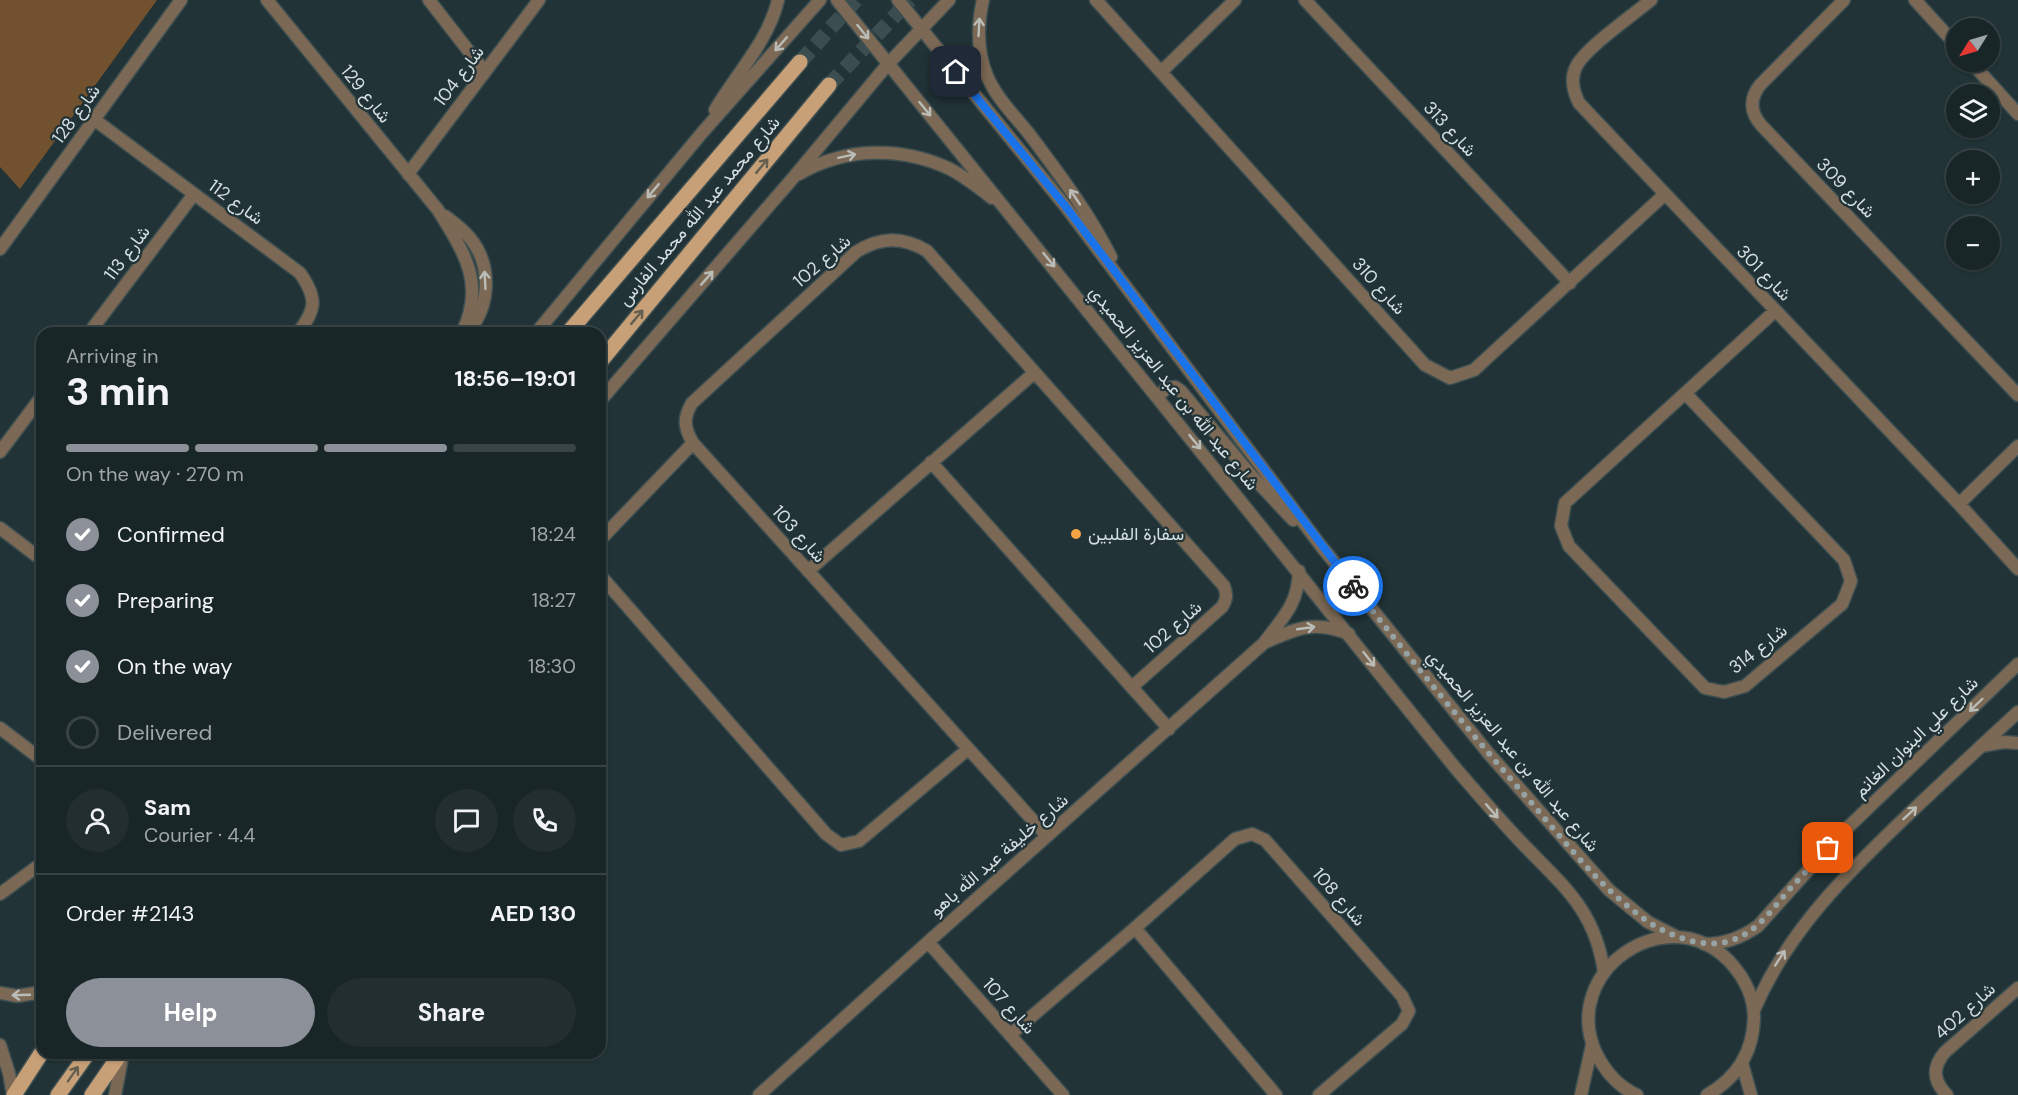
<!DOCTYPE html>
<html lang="en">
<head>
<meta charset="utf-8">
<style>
  :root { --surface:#192628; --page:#222e30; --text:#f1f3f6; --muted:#9fa5a8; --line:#374345; --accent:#8c9099 }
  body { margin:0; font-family:"DM Sans",Vazirmatn,sans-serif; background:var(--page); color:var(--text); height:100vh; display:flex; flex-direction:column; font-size:22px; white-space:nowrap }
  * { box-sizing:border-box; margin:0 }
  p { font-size:20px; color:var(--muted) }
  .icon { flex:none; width:33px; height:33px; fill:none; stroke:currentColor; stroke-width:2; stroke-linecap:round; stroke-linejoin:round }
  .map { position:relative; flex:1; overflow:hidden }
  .panel { position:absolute; left:36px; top:327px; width:570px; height:732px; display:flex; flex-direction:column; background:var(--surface); border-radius:18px; box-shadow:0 2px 4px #0004,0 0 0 2px var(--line) }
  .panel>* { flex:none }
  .needle { width:39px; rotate:233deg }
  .buttons { position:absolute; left:1946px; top:18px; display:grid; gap:12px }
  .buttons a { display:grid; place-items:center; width:54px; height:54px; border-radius:50%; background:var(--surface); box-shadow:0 2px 4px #0004,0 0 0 2px var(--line); font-size:30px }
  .pin { position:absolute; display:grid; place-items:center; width:51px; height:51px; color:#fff; margin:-26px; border-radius:12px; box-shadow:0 3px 9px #0006 }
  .courier { position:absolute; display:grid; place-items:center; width:60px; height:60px; margin:-30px; border:4px solid #1a73e8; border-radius:50%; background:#fff; color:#222; box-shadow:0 2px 8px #0007 }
  .summary em { font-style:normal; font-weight:700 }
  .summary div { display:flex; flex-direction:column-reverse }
  .summary { display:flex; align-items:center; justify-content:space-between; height:102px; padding:0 30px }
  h1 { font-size:39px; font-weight:700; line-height:45px }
  .bar { display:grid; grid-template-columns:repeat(4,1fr); gap:9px 6px; align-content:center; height:72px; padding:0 30px }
  .bar i { height:8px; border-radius:4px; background:var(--line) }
  .bar .selected { background:var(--accent) }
  .bar p { grid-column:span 4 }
  .line { display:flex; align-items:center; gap:15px; padding:0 30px; border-top:2px solid var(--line) }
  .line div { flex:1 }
  .round { display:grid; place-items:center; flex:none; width:63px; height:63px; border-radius:32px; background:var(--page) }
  ol { padding:0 30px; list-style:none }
  li { display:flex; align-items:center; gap:18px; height:66px }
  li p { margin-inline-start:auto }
  li .icon { padding:6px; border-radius:50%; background:var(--accent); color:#fff; stroke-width:4 }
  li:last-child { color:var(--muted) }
  li i { width:33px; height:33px; border:3px solid var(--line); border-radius:50% }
  .cta { display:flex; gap:12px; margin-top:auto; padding:12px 30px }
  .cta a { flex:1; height:69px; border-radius:36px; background:var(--accent); color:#fff; font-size:24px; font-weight:700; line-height:69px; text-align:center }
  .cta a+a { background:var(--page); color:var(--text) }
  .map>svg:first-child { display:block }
</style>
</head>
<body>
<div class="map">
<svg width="2018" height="1095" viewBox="0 0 2018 1095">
  <rect width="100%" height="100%" fill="#213336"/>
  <path fill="#72512e" d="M0 0H157L20 189 0 167Z"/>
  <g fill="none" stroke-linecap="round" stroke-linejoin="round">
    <path stroke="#3c4d50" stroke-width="15" stroke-dasharray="15 8" stroke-linecap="butt" d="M800 62 856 0
      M829 85 910 0"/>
    <g stroke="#3e4f51" stroke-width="15">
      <path id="minor" d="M267 0 438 210C464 252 486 284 462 333
        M429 0 485 72
        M1096 0 1425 365 1450 378 1474 370 1664 195
        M1305 0 1570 283
        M1651 0C1633 15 1585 48 1576 67 1570 79 1573 91 1579 103L1959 504 2018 569
        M1844 0 1760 85C1749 99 1750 113 1762 126L2018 395
        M1915 0 1956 45
        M1971 62 2018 114
        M1161 72 1235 0
        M95 120 300 273C318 299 316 309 298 333
        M408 174 539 0
        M445 216C454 223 463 229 470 238 492 265 491 305 468 332
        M0 249 181 0
        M89 333 194 194
        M1686 394 1844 560 1851 581 1842 604 1745 686 1724 692 1705 688 1569 546 1561 526 1565 503 1775 311
        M0 452 42 396
        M931 462 1169 729
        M1959 504 2018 446
        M0 528 42 560
        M600 540 693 443
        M808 571 1034 373
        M600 575 826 834 841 845 859 841 968 749
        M1266 642C1297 628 1315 620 1349 634
        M0 728 42 760
        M1981 746 2004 742 2018 743
        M1047 836 693 443C684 428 683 418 692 403L856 252C880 237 902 236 927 251L1224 586C1227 595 1227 599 1222 607L1132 687
        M0 894 42 863
        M1135 928 1276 1095
        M928 942 1063 1095
        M1010 1035 1135 928 1235 839 1252 834 1265 840 1402 996 1409 1011 1402 1024 1319 1095
        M115 1095 123 1053
        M759 1095 928 942 1264 643C1283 617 1298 605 1299 571
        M1947 1095C1933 1081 1932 1067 1945 1052L2018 988"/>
    </g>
    <g stroke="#3e4f51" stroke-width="15">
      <path id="tertiary" d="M837 0 1457 770C1478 794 1499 819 1521 842 1562 885 1595 909 1604 972
        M898 0 1066 207 1321 546 1489 754 1609 890 1648 922 1677 937
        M983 0C977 26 977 51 987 76 997 99 1015 116 1030 135 1059 174 1089 213 1111 257
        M715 110C736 74 768 42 778 0
        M799 174C845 147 902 146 950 169 965 177 978 187 992 198
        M536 333 701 134 820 0
        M1158 396 1167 388 1175 387 1181 391 1250 474 1293 520
        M600 401 793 178 888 64 949 0
        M1704 944C1725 944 1741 938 1758 926L1839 836 2018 664
        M0 993 17 996 42 992
        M1754 1010C1788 930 1849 871 1911 812 1947 778 1982 745 2018 712
        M0 1045 9 1073 13 1095
        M1742 1063 1751 1095
        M1581 1095 1592 1045
        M1637 1095C1619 1087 1605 1071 1596 1053 1559 972 1666 897 1729 961 1743 976 1754 996 1754 1018 1753 1053 1737 1078 1707 1095"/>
    </g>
    <g stroke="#3e4f51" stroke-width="18">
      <path id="primary" d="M568 333 800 62
        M600 362 829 85
        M14 1095 42 1052
        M58 1095 88 1053
        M92 1095 121 1053"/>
    </g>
    <use href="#minor" stroke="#7c6955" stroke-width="12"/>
    <use href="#tertiary" stroke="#7c6955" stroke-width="12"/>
    <use href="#primary" stroke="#c8a078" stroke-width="15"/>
  </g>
  <defs><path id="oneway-shaft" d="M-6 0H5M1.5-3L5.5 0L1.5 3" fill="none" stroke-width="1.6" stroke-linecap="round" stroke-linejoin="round" transform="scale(1.5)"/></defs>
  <g stroke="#babcb7">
    <use href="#oneway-shaft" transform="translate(979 27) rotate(-87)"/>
    <use href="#oneway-shaft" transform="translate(863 32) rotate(51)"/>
    <use href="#oneway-shaft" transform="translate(781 44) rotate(131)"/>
    <use href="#oneway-shaft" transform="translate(925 109) rotate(51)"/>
    <use href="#oneway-shaft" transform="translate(847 156) rotate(-12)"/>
    <use href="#oneway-shaft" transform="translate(653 191) rotate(130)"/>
    <use href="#oneway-shaft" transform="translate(1075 197) rotate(-124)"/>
    <use href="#oneway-shaft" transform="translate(1049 260) rotate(51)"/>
    <use href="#oneway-shaft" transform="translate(707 278) rotate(-49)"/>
    <use href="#oneway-shaft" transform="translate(485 280) rotate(-93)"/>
    <use href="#oneway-shaft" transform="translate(1195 442) rotate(51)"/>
    <use href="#oneway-shaft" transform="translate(1306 628) rotate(-8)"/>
    <use href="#oneway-shaft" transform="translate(1369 659) rotate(52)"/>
    <use href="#oneway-shaft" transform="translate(1976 705) rotate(136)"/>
    <use href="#oneway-shaft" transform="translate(1492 811) rotate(49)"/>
    <use href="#oneway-shaft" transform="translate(1910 813) rotate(-43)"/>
    <use href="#oneway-shaft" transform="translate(1780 958) rotate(-57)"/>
    <use href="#oneway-shaft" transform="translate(21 995) rotate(178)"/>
  </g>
  <g stroke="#645f50">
    <use href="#oneway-shaft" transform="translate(762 166) rotate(-50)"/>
    <use href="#oneway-shaft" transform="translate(637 317) rotate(-50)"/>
    <use href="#oneway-shaft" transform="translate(73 1074) rotate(-55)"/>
  </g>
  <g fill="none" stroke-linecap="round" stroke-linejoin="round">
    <path stroke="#95a3a5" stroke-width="6" stroke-dasharray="0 10.8" d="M1353 586C1412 661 1472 735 1535 807 1566 843 1597 883 1635 912 1658 931 1696 949 1726 942 1755 935 1770 912 1788 891 1801 877 1815 862 1828 848"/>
    <path stroke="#1a73e8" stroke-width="8" d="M956 72 1066 207 1353 586"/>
  </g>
  <circle fill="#f4a344" stroke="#213336" stroke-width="2" cx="1076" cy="534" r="6"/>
  <g text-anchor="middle" stroke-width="4.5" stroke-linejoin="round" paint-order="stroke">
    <g font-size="18" fill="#d4dfe1" stroke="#213336">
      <text transform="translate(459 76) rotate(-53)" y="6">شارع 104</text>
      <text transform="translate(366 94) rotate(51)" y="6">شارع 129</text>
      <text transform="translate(76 114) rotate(-54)" y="6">شارع 128</text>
      <text transform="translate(1450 129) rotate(47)" y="6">شارع 313</text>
      <text transform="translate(1846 188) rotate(46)" y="6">شارع 309</text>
      <text transform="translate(236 202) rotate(36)" y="6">شارع 112</text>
      <text transform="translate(699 211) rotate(-50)" y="6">شارع محمد عبد الله محمد الفارس</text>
      <text transform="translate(127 253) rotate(-53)" y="6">شارع 113</text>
      <text transform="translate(822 261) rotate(-41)" y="6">شارع 102</text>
      <text transform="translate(1764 273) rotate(46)" y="6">شارع 301</text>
      <text transform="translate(1379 286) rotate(48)" y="6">شارع 310</text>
      <text transform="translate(1174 388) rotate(51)" y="6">شارع عبد الله بن عبد العزيز الحميدي</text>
      <text transform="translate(799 534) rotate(48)" y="6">شارع 103</text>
      <text transform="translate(1173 627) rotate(-41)" y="6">شارع 102</text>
      <text transform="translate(1758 649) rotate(-38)" y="6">شارع 314</text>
      <text transform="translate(1916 737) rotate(-44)" y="6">شارع علي البنوان الغانم</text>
      <text transform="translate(1513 751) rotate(50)" y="6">شارع عبد الله بن عبد العزيز الحميدي</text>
      <text transform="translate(999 855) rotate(-41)" y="6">شارع خليفة عبد الله باهو</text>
      <text transform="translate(1339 897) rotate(49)" y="6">شارع 108</text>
      <text transform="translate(1009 1006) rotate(48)" y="6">شارع 107</text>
      <text transform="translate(1965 1011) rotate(-42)" y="6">شارع 402</text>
    </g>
    <g font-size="18" fill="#d4dfe1" stroke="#213336" text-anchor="start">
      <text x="1088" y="540">سفارة الفلبين</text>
    </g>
  </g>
</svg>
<div class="buttons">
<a><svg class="needle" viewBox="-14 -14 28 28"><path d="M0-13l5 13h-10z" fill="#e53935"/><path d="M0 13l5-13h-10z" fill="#9fa5a8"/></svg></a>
<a><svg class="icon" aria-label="layers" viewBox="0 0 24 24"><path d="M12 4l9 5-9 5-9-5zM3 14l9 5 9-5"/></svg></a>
<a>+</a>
<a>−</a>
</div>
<div class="pin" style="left:1828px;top:848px;background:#ea580c"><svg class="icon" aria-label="bag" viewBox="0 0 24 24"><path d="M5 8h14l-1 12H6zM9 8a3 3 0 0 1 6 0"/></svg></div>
<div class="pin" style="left:956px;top:72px;background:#1f2937"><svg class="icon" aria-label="home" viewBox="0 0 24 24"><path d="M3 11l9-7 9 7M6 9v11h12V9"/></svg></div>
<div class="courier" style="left:1353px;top:586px"><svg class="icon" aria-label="bike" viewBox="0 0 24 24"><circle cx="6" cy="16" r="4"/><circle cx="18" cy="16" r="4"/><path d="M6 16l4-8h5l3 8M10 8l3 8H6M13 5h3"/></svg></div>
<section class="panel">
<div class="summary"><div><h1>3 min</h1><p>Arriving in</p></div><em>18:56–19:01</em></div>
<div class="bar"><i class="selected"></i><i class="selected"></i><i class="selected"></i><i></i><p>On the way · 270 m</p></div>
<ol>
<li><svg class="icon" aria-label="check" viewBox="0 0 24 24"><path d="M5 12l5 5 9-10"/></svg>Confirmed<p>18:24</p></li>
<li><svg class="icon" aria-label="check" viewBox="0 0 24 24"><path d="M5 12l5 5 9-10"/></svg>Preparing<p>18:27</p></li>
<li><svg class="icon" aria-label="check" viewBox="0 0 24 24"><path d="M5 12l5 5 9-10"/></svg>On the way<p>18:30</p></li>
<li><i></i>Delivered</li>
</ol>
<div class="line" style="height:108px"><a class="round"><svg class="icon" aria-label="person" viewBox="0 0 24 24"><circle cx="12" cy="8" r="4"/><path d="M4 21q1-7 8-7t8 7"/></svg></a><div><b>Sam</b><p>Courier · 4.4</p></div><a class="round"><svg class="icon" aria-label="chat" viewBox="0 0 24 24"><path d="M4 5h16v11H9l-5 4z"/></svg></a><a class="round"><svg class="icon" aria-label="phone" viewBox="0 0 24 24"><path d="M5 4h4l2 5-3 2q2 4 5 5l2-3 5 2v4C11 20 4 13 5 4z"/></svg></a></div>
<div class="line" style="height:78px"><div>Order #2143</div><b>AED 130</b></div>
<div class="cta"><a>Help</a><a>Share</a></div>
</section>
</div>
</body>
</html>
